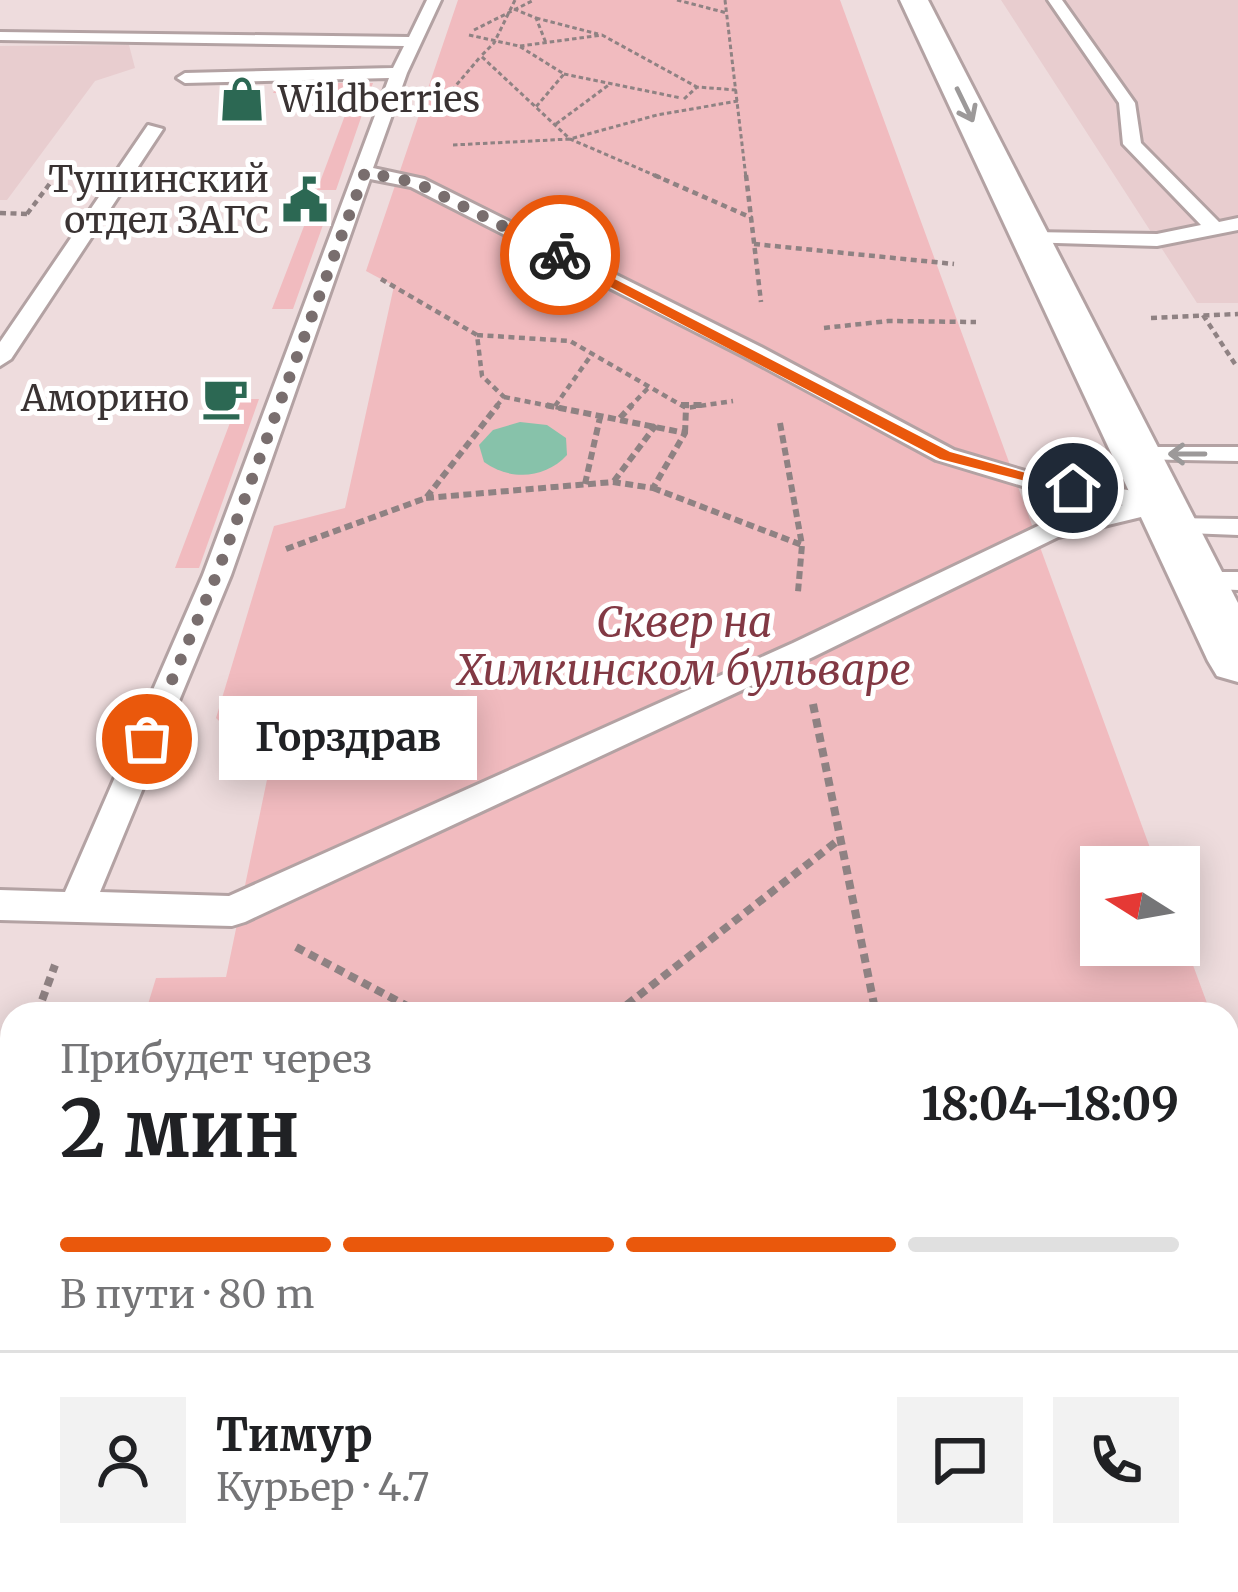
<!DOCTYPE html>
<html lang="ru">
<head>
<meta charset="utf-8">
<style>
  :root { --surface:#fff; --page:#f2f2f2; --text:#202124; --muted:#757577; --line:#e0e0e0; --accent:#ea580c }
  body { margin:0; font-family:Merriweather,serif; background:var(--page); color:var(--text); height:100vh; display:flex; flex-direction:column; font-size:45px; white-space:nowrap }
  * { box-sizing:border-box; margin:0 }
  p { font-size:39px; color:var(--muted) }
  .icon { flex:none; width:66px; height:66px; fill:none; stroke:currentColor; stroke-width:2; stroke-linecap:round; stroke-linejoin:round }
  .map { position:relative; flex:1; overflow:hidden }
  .side { position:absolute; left:0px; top:1002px; width:1239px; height:591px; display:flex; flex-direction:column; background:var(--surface); border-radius:36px 36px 0 0; box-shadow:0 6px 30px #0003 }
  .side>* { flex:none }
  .needle { width:78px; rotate:281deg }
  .tools { position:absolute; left:1080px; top:846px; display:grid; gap:24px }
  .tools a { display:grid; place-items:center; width:120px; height:120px; border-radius:0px; background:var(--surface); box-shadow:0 6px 30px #0003; font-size:60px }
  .pin { position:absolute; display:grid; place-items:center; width:102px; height:102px; color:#fff; margin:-51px; border:6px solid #fff; border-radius:50%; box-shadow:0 3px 12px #0007 }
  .courier { position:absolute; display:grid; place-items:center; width:120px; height:120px; margin:-60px; border:9px solid #ea580c; border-radius:50%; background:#fff; color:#222; box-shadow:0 3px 15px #0007 }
  .bubble { position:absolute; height:84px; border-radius:0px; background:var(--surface); box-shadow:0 6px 30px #0003; font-size:39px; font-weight:700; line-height:84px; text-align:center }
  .overview em { font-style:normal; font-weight:700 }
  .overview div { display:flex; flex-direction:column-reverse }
  .overview { display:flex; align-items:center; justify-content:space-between; height:204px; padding:0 60px }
  h1 { font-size:78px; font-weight:700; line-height:90px }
  .bar { display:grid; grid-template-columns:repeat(4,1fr); gap:18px 12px; align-content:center; height:144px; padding:0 60px }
  .bar i { height:15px; border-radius:9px; background:var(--line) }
  .bar .active { background:var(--accent) }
  .bar p { grid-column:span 4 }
  .line { display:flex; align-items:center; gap:30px; padding:0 60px; border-top:3px solid var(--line) }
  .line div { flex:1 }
  .round { display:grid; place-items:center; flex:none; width:126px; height:126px; border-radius:0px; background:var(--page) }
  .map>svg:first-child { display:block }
</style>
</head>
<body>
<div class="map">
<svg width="1238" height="1592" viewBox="0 0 1238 1592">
  <rect width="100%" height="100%" fill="#eedcdd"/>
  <path fill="#e8cdcf" d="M1001 0H1238V303H1197Z
    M129 45 135 68 95 81 7 200H0V46Z"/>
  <path fill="#f1bbbf" d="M458 0H840L1157 867H1101V945H1179V927L1211 1014H145L156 978 226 977 269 770 216 718 274 526 345 508 394 286 366 271Z
    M278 83H373L336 190H317L353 94 273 93Z
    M311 208H329L293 309H272Z
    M239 399H259L199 568H175Z
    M1227 1058 1238 1088V1592H0V1491L12 1452V1581H1227Z"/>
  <path fill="#87c2aa" d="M520 422 547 425 566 438 567 455C545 479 510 481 484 462L479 445 493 430Z"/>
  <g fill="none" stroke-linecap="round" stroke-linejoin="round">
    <g stroke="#b3a2a3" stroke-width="6">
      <path id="lane" d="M427 0H441L407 73 373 168 424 179 761 347 954 450 1032 473 1161 496 1174 504 1170 510 1058 537 813 657 245 922 232 926 0 920V890L65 892 203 575 389 78 185 83 177 78 185 73 393 68 404 46 0 40V32L409 37ZM370 179 411 187 745 357 936 460 1029 488 1123 505 1040 525 793 643 229 896 100 892 231 575Z
        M1048 0H1062L1135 103 1141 143 1219 222 1238 218V230L1157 246 1023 242 1020 238 1030 232 1157 234 1201 225 1123 144 1119 103Z
        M148 125 163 129 11 359 0 366V342Z
        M1136 447H1238V461L1127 459 1124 454 1127 449Z
        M1171 518 1238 519V535L1162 532 1158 526 1162 520Z
        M1199 572H1238V590L1189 588 1185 581Z"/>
    </g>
    <g stroke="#b3a2a3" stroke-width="6">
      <path id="secondary" d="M900 0H928L1238 603V682L1217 676 1208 661Z"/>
    </g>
    <path stroke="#8f8283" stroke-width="3" stroke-dasharray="4.5 3" stroke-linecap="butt" d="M515 0 494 43 481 56 570 139 661 178
      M677 0 727 13
      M725 0 746 178
      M514 9 536 18 546 43
      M536 18 598 34
      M474 30 534 0
      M469 35 519 46 564 74 535 108
      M520 46 602 35 697 87
      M564 74 681 98
      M447 96 481 56
      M684 99 697 87 736 90
      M556 124 610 84
      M453 145 570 139 657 115 738 101"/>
    <path stroke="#8f8283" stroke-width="4.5" stroke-dasharray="6 4.5" stroke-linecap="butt" d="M654 175 752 218
      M746 175 761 302
      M0 213 28 214
      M27 214 51 182
      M754 244 954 264
      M381 279 477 335 482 376 504 397 495 408
      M1203 315 1237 367
      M1151 318 1238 314
      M824 328 888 321 976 322
      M477 335 570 341 686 408 733 401
      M504 397 560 408
      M555 406 592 354
      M629 408 649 387"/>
    <path stroke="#8f8283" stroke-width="6" stroke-dasharray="8 4.5" stroke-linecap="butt" d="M681 405H706
      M620 418 632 405
      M780 423 802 545 798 592
      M685 433 686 408
      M614 481 656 425
      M585 484 601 413
      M653 488 802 545
      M426 498 613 482 653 488 685 433 545 405
      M286 549 426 498 498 405"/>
    <path stroke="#8f8283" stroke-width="8" stroke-dasharray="9 6" stroke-linecap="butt" d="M813 704 876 1014
      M296 947 422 1014
      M37 1014 55 965
      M615 1014 836 842
      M9 1092 12 1083"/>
    <path stroke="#8f8283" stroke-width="10" stroke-dasharray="12 9" stroke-linecap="butt" d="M0 1116 10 1089
      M0 1135 12 1140
      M1227 1407 1238 1412
      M289 1581 290 1592
      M397 1581 401 1592
      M981 1581 983 1592
      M1207 1581 1223 1592"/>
    <use href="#lane" fill="#fff" fill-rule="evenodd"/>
    <use href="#secondary" fill="#fff" fill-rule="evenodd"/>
  </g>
  <defs><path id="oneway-shaft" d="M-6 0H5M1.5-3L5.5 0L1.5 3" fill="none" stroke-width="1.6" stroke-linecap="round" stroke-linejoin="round" transform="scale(3)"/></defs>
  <g stroke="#9c9999">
    <use href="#oneway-shaft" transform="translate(965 105) rotate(64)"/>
    <use href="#oneway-shaft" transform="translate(1187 454) rotate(180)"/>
  </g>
  <path fill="#ea580c" d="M555 253H564L950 452 1080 488 1073 493 940 459 555 258Z"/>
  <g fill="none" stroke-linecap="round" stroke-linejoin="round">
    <path stroke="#796e6e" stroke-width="12" stroke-dasharray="0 21.6" d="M147 739 217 574 365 172 417 183 560 255"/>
  </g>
  <defs>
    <g id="shop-bare" transform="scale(3.6)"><path d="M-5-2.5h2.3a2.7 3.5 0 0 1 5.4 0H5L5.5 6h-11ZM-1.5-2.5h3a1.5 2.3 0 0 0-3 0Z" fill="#2c6853" stroke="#fff" stroke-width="2.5" paint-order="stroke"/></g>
    <g id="civic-bare" transform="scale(3.6)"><path d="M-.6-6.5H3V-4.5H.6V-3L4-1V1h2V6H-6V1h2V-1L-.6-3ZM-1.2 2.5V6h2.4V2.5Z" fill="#2c6853" stroke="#fff" stroke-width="2.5" paint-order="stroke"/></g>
    <g id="cafe-bare" transform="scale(3.6)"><path d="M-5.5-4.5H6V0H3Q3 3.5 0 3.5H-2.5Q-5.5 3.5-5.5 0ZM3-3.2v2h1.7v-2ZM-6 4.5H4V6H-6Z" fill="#2c6853" stroke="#fff" stroke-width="2.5" paint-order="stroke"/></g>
  </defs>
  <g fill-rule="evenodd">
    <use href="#shop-bare" x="242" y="99"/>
    <use href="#civic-bare" x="305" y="200"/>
    <use href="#cafe-bare" x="225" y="398"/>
  </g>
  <g text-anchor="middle" stroke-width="10" stroke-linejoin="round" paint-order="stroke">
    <g font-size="36" fill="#3a3333" stroke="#fff" text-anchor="end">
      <text x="278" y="112" text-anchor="start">Wildberries</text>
      <text x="269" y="192">Тушинский<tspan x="269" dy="41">отдел ЗАГС</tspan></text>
      <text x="189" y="411">Аморино</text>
    </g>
    <g font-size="42" font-style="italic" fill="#823944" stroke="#fff">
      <text x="684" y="637">Сквер на<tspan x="684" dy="48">Химкинском бульваре</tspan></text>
    </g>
  </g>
</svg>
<div class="tools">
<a><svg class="needle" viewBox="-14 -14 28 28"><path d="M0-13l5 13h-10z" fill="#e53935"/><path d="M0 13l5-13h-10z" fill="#757577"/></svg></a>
</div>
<div class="pin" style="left:147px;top:739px;background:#ea580c"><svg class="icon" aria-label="bag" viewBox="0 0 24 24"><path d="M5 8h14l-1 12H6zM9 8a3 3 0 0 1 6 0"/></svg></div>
<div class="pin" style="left:1073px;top:488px;background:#1f2937"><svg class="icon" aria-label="home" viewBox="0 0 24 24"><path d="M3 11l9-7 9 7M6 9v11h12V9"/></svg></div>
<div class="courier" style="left:560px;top:255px"><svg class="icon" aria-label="bike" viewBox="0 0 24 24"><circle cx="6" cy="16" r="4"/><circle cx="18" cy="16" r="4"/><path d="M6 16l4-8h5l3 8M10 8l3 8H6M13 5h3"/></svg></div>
<div class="bubble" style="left:219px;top:696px;width:258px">Горздрав</div>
<section class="side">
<div class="overview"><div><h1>2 мин</h1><p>Прибудет через</p></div><em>18:04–18:09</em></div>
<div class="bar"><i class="active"></i><i class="active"></i><i class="active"></i><i></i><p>В пути · 80 m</p></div>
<div class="line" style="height:216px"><a class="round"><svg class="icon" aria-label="person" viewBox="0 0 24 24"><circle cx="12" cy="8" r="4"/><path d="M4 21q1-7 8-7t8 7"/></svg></a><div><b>Тимур</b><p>Курьер · 4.7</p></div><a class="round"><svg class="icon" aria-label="chat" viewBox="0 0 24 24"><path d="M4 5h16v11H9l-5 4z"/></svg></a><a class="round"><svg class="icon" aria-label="phone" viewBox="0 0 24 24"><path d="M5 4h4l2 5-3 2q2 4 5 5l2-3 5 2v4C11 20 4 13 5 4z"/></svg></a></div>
</section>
</div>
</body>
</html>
